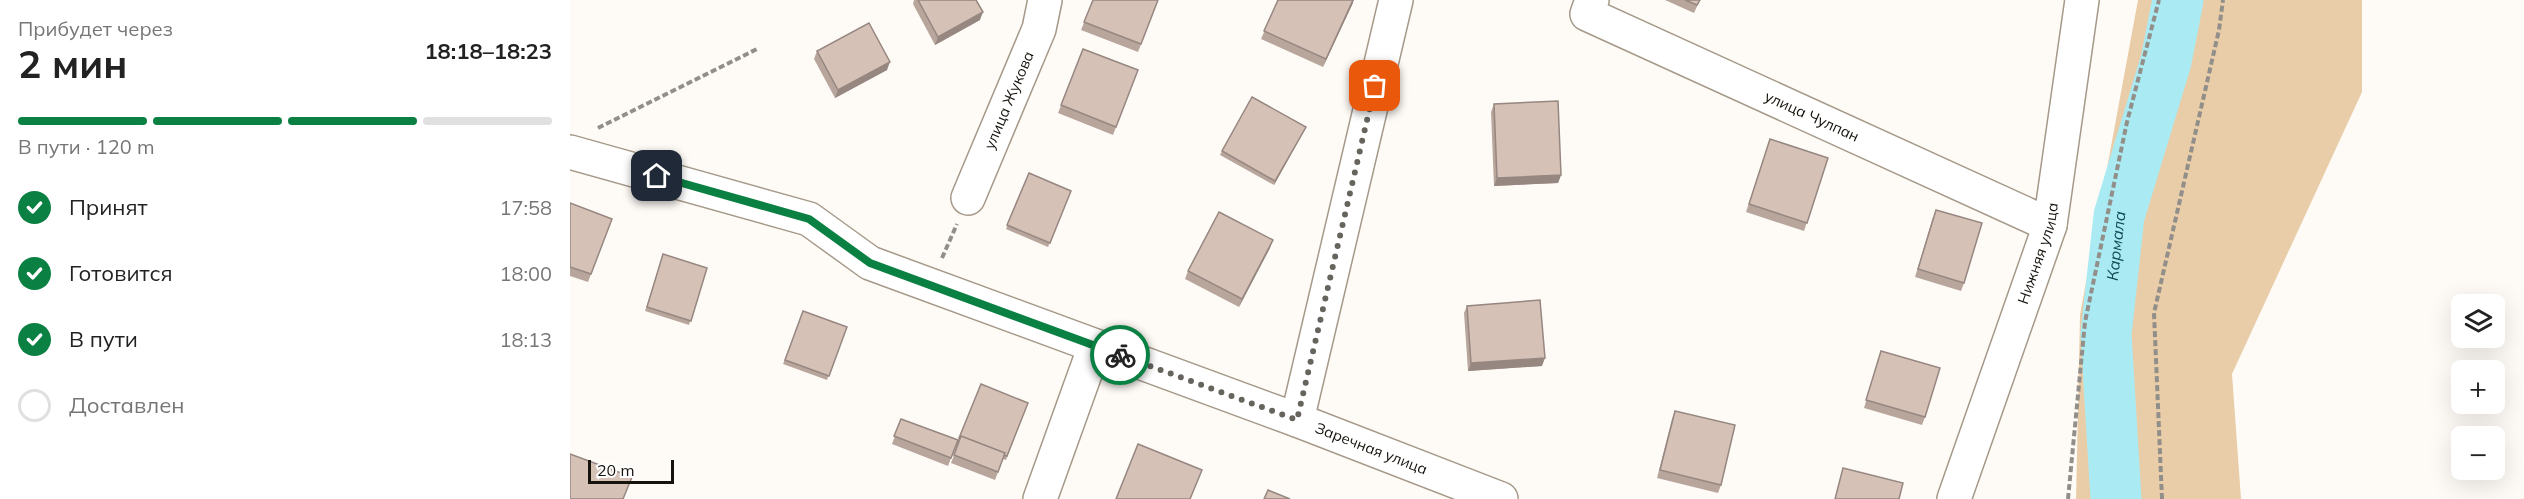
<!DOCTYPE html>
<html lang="ru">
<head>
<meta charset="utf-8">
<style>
  :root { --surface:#fff; --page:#f2f2f2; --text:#222; --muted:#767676; --line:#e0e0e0; --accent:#0b8043 }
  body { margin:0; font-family:Mulish,sans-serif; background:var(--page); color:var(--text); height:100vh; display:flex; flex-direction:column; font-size:22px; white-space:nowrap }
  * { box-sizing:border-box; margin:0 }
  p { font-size:20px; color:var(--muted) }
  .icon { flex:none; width:33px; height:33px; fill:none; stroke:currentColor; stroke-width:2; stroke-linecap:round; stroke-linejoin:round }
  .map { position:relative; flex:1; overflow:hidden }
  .drawer { display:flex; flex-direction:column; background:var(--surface); width:570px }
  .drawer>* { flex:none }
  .fabs { position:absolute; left:1881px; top:294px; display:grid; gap:12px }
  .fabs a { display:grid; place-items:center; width:54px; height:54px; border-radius:9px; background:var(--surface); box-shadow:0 6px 24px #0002; font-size:30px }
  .scale { position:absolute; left:18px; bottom:15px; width:86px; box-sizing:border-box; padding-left:6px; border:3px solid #16120c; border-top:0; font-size:16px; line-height:21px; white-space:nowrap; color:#16120c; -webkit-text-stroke:4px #fff; paint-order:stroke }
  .pin { position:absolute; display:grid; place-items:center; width:51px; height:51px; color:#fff; margin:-26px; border-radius:12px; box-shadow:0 3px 9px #0006 }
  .courier { position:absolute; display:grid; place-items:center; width:60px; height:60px; margin:-30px; border:4px solid #0b8043; border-radius:50%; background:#fff; color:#222; box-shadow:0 2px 8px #0007 }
  .summary em { font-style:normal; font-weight:700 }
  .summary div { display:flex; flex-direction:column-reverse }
  .summary { display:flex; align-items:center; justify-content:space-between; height:102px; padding:0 18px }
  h1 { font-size:39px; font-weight:700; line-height:45px }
  .bar { display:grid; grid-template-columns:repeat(4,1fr); gap:9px 6px; align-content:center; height:72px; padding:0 18px }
  .bar i { height:8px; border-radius:4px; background:var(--line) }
  .bar .active { background:var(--accent) }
  .bar p { grid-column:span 4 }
  ol { padding:0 18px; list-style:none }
  li { display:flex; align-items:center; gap:18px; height:66px }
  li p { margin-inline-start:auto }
  li .icon { padding:6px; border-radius:50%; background:var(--accent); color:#fff; stroke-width:4 }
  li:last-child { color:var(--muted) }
  li i { width:33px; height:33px; border:3px solid var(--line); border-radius:50% }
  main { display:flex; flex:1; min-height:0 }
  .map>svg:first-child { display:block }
</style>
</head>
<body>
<main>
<section class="drawer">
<div class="summary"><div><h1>2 мин</h1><p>Прибудет через</p></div><em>18:18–18:23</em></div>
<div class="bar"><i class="active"></i><i class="active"></i><i class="active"></i><i></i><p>В пути · 120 m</p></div>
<ol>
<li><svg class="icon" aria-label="check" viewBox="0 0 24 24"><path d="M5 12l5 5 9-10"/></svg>Принят<p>17:58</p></li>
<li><svg class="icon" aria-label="check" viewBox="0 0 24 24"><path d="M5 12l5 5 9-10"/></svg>Готовится<p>18:00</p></li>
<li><svg class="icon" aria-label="check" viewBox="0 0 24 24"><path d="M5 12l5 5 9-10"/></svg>В пути<p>18:13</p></li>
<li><i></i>Доставлен</li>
</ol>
</section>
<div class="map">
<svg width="1954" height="499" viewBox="0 0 1954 499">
  <rect width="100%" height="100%" fill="#fefbf7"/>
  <path fill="#e9cda8" d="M1568 0H1792V92L1662 374 1671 499H1506L1510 315Z"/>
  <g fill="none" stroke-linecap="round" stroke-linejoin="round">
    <path stroke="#aaebf3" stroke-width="51" id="s1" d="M1546 499 1536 334 1549 216 1596 61 1608 0"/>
    <g stroke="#a59989" stroke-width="36">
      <g id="minor">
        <path id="s2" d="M1022 0 1017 14 1480 225"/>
        <path id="s3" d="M0 152 239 219 300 263 727 420 931 499"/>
        <path id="s4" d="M398 198 469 29 475 0"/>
        <path d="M727 420 826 0"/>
        <path d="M470 499 525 346"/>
        <path id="s5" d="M1384 499 1480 225 1512 0"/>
      </g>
    </g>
    <path stroke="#928f8a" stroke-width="4" stroke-dasharray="6 3" stroke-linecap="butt" d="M28 128 187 49
      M372 258 387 224
      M1498 499 1515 322 1557 122 1589 0
      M1592 499 1584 313 1649 30 1653 0"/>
    <use href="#minor" stroke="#fff" stroke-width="33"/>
  </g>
  <path fill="#b8a69d" d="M344 0H406L410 20 365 45 343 4Z
    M523 0H588L568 52 511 30Z
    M708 0H784L753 67 691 39Z
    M1095 0H1130L1124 13Z
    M513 49 568 70 543 135 488 113Z
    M247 51 317 70 265 98 244 59Z
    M924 104 991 175 988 183 924 186 921 112Z
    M734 131 704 185 650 155 652 151Z
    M1200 139 1258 158 1234 231 1176 212Z
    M459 173 501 191 478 247 436 229Z
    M0 203 42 219 18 282 0 276Z
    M1363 217 1394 283 1391 291 1345 277Z
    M700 248 669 307 615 279 618 271Z
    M93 254 137 268 119 325 75 311Z
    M897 306 972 366 898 371 894 313Z
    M233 311 277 327 257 380 213 364Z
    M1311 351 1355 417 1352 425 1294 408Z
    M411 384 458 403 436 460 433 459 425 480 381 463 389 442H388Z
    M1105 411 1151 485 1148 493 1087 478 1102 419Z
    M331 419 388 440 378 466 322 444Z"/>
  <path fill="#968780" d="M783 0V3L753 67 756 59Z
    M413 12 410 20 365 45 368 37Z
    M320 62 317 70 265 98 268 90Z
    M736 127 734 131 704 185 705 181Z
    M991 175 988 183 924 186 927 178Z
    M703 240 700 248 669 307 672 299Z
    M975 358 972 366 898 371 901 363Z"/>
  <path fill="#d6c1b7" stroke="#968780" stroke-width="1.5" d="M348 0H406L413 12 368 37Z
    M523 0H588L571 44 514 22Z
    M708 0H783L756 59 694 31Z
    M1115 0H1130L1127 5Z
    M299 23 320 62 268 90 247 51Z
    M513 49 568 70 546 127 491 105Z
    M682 97 736 127 705 181 652 151Z
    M988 101 991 175 927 178 924 104Z
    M1200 139 1258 158 1237 223 1179 204Z
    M459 173 501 191 480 243 437 225Z
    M0 203 42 219 21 274 0 267Z
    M1366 210 1412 223 1394 283 1348 269Z
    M649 212 703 240 672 299 618 271Z
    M93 254 137 268 121 321 77 307Z
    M970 300 975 358 901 363 897 306Z
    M233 311 277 327 259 376 215 360Z
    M1311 351 1370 368 1355 417 1296 400Z
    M411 384 458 403 437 456 434 455 435 453 391 436 390 438H389Z
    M1105 411 1165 425 1151 485 1090 470Z
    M331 419 388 440 381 458 324 436Z
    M391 436 435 453 428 472 384 455Z
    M568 444 632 470 620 499H546Z
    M0 454 62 477 53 499H0Z
    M1273 468 1333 483 1329 499H1265Z
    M698 490 720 499H694Z"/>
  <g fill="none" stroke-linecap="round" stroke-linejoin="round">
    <path stroke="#67645e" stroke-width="6" stroke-dasharray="0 10.8" d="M550 355 727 420 805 86"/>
    <path stroke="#0b8043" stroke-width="8" d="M87 176 239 219 300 263 550 355"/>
  </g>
  <g text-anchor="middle" stroke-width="4.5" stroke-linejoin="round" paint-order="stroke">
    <g font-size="15" fill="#16120c" stroke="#fff">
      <text dy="5" stroke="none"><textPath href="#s4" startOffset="106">улица Жукова</textPath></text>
      <text dy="5" stroke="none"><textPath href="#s2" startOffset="262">улица Чулпан</textPath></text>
      <text dy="5" stroke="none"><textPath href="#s5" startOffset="260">Нижняя улица</textPath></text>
      <text dy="5" stroke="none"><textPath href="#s3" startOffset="858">Заречная улица</textPath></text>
    </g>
    <g font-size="16" font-style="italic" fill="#134c53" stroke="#fff">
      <text dy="6" stroke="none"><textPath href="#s1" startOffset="254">Кармала</textPath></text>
    </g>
  </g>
</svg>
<div class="fabs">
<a><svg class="icon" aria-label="layers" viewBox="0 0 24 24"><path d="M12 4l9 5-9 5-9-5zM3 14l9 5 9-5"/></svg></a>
<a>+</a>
<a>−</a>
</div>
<div class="scale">20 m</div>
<div class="pin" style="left:805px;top:86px;background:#ea580c"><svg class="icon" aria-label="bag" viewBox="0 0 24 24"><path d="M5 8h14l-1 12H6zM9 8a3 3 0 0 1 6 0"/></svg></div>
<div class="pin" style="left:87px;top:176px;background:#1f2937"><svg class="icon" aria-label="home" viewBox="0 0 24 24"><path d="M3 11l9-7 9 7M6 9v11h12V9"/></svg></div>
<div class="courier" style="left:550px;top:355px"><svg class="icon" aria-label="bike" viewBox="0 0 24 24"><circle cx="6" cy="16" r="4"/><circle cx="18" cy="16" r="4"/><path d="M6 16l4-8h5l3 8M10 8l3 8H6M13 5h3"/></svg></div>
</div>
</main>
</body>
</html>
